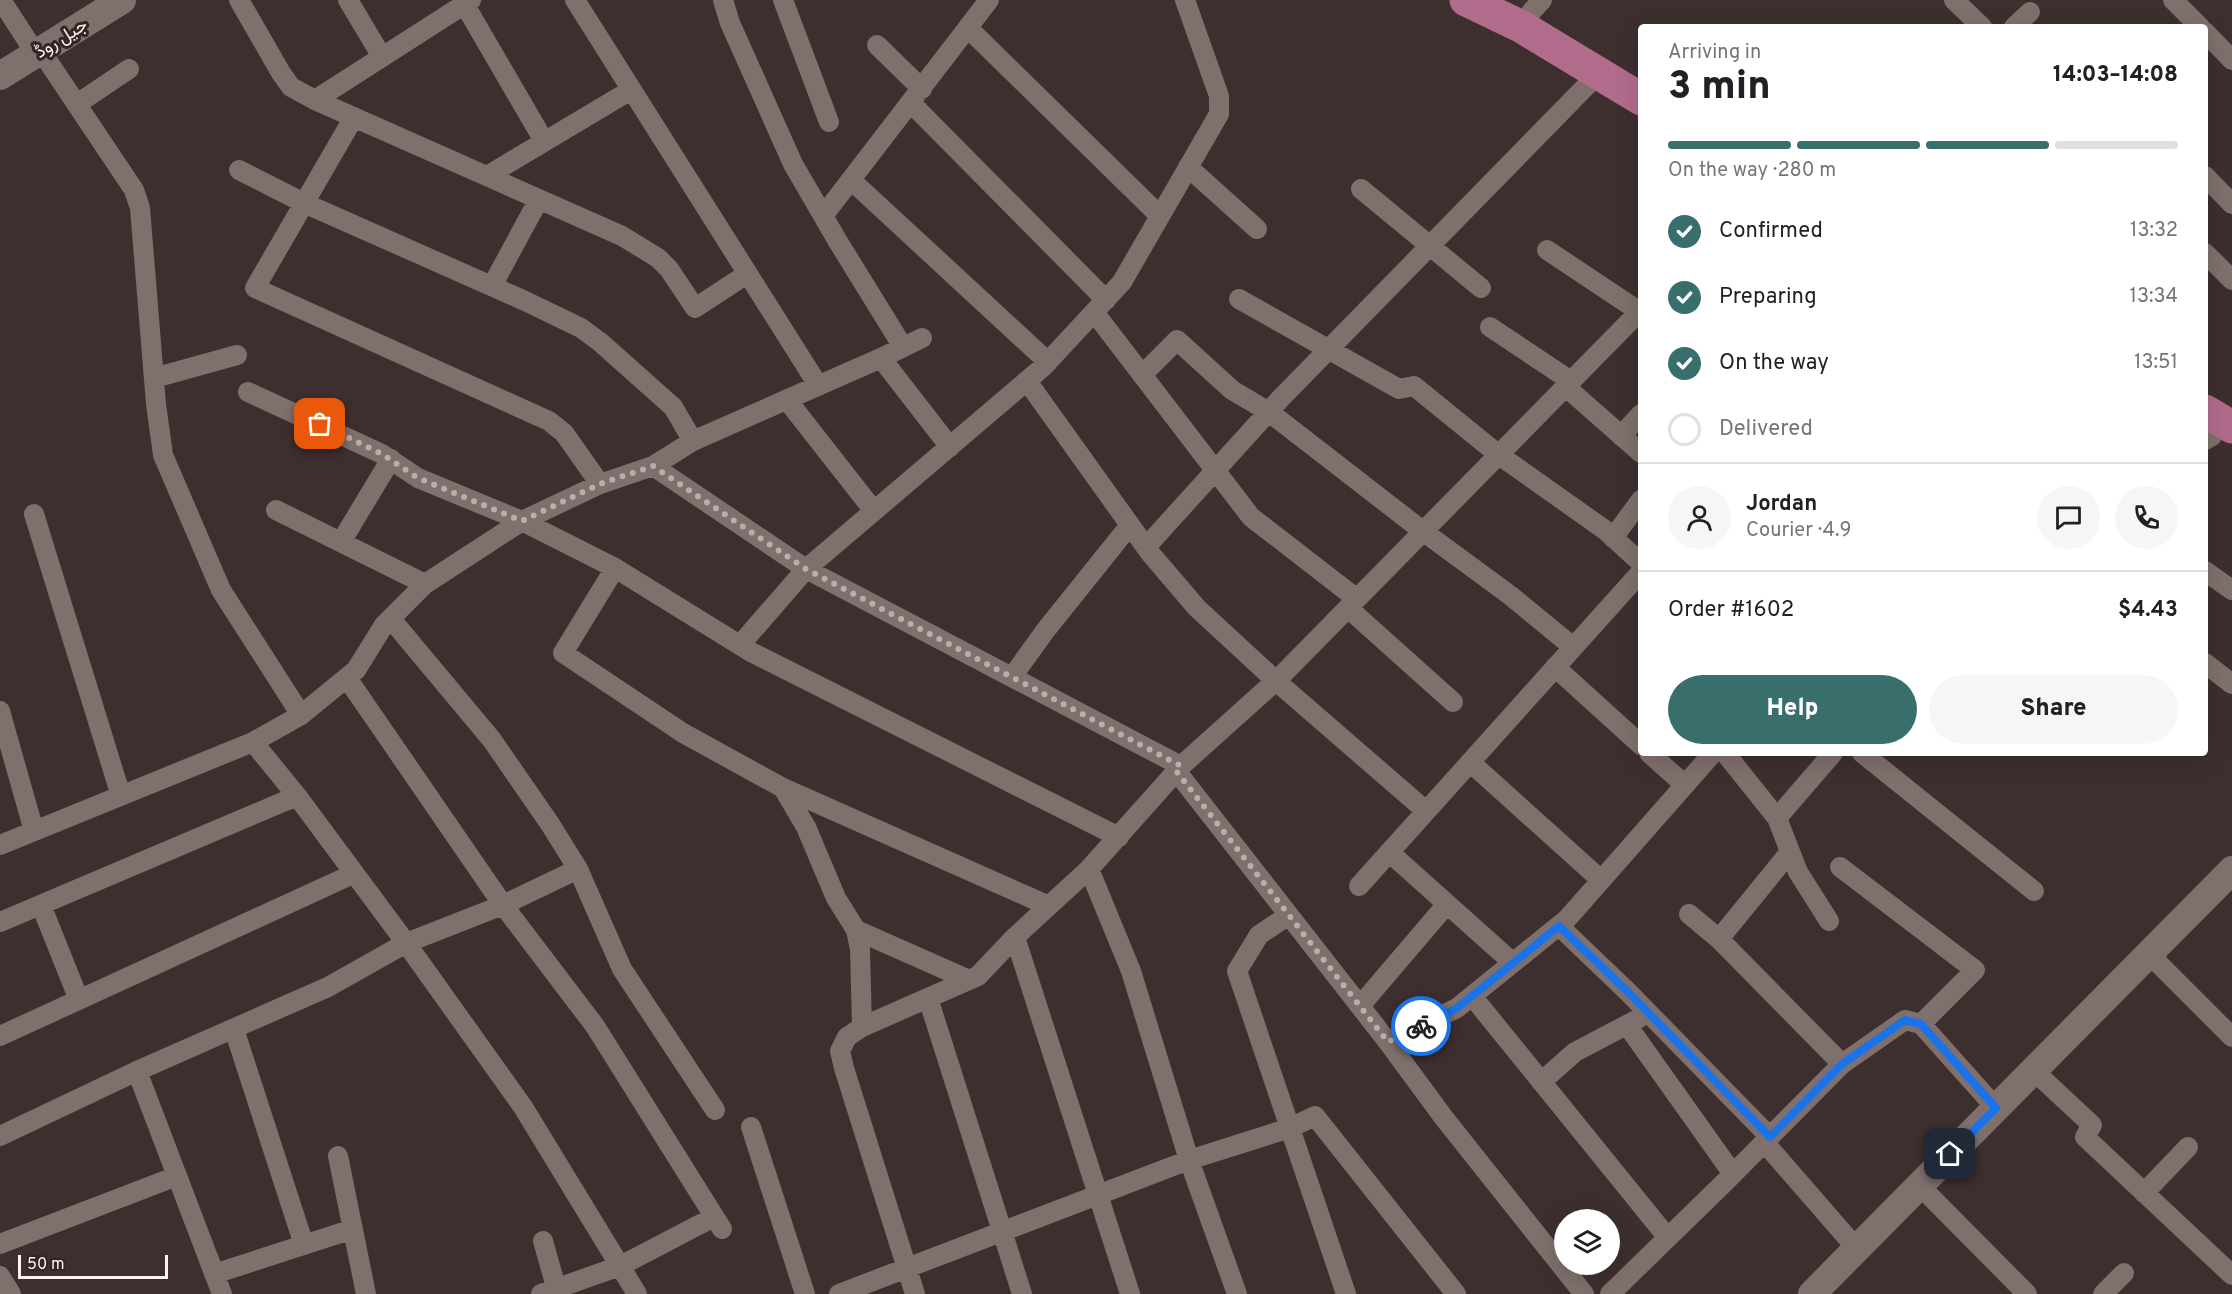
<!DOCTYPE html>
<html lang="en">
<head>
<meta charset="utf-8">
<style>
  :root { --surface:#fff; --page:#f6f6f6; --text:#202124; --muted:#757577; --line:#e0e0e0; --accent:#386f6c }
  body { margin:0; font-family:Overpass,Vazirmatn,sans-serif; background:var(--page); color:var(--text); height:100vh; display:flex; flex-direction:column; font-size:22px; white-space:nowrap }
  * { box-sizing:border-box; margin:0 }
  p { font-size:20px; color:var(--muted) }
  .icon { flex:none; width:33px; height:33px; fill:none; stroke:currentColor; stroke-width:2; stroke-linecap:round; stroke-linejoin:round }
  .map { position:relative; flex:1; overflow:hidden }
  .drawer { position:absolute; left:1638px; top:24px; width:570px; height:732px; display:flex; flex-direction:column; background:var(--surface); border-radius:6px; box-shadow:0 6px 24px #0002 }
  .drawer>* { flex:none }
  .controls { position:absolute; left:1554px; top:1209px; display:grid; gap:12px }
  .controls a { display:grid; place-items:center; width:66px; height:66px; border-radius:50%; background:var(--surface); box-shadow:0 6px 24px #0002; font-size:30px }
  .scale { position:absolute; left:18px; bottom:15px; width:150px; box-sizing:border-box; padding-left:6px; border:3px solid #fcf2f1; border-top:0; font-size:16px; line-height:21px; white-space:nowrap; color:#fcf2f1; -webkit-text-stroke:4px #322524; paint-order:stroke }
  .pin { position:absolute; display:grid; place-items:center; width:51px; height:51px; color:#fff; margin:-26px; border-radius:12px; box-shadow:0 3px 9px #0006 }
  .courier { position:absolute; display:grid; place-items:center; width:60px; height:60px; margin:-30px; border:4px solid #1a73e8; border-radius:50%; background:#fff; color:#222; box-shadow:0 2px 8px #0007 }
  .headline em { font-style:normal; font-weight:800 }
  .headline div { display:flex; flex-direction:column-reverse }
  .headline { display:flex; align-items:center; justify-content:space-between; height:102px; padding:0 30px }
  h1 { font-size:39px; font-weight:800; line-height:45px }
  .bar { display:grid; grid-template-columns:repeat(4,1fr); gap:9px 6px; align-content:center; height:72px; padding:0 30px }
  .bar i { height:8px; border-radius:4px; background:var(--line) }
  .bar .active { background:var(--accent) }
  .bar p { grid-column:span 4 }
  .line { display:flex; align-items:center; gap:15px; padding:0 30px; border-top:2px solid var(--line) }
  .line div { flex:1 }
  .round { display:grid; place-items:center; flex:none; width:63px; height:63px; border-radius:32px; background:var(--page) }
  ol { padding:0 30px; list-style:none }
  li { display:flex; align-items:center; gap:18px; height:66px }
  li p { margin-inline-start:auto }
  li .icon { padding:6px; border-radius:50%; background:var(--accent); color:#fff; stroke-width:4 }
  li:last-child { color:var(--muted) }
  li i { width:33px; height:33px; border:3px solid var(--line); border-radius:50% }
  .cta { display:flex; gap:12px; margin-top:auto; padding:12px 30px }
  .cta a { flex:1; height:69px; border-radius:36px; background:var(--accent); color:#fff; font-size:24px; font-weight:800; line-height:69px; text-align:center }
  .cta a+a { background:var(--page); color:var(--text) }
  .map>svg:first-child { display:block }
</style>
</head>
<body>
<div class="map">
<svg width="2232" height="1294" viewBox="0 0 2232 1294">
  <rect width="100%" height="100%" fill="#3d2f2e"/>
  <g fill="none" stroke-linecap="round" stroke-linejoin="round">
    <path stroke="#7f6f6d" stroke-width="20" d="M1 0 36 54
      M239 0 281 73 291 87 315 100 622 236 658 258 669 269 695 308 747 274
      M348 0 382 57
      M462 0 544 141
      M575 0 818 385
      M723 0 730 23 793 164 837 240 903 347
      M783 0 829 122
      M1954 0 1982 27
      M2173 0 2200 27
      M1522 27 1532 11 1542 0
      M2014 27 2030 12
      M968 28 1160 216
      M2205 32 2232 60
      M877 45 922 89
      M41 51 134 190 140 208 156 404 163 455 221 590 301 715
      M315 100 471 0
      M911 103 1106 300
      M77 104 129 69
      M354 117 255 288 549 421 564 433 600 484
      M1188 167 1257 229
      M239 170 304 203 523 300 581 328 600 342 673 407 693 441
      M487 176 631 90
      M2205 176 2232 204
      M851 180 1048 362
      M1361 189 1481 288
      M823 216 989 0
      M1547 250 1640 312
      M2205 253 2232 280
      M492 286 539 199
      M1239 299 1399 389 1414 386 1499 455 1605 530 1641 563
      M1094 312 1251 517 1357 599
      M1490 327 1571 381
      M881 358 950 447
      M1142 375 1177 340 1232 390 1269 412 1424 532 1511 596 1573 647
      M154 378 237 355
      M1027 381 1150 553 1197 608 1276 681 1426 811
      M1566 387 1641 453
      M248 392 382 454 418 478 522 521 615 568 751 652 1119 837
      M787 400 874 511
      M1621 436 1641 414
      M2205 440 2212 436
      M653 466 806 569 1181 766
      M276 510 425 584
      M34 514 121 796
      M1613 538 1641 500
      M341 542 391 459
      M1146 547 1280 399 1599 73
      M615 568 563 653 683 733 783 788 1049 906
      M2205 571 2232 590
      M1348 608 1453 702
      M391 619 492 740 550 824 578 869 622 969 715 1110
      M740 645 806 569 1043 367 1122 282 1219 114V96L1185 0
      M2205 663 2232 684
      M1555 667 1641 745
      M1012 677 1045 631 1130 525
      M347 678 503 905 595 1026 722 1229
      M0 711 34 831
      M253 742 297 796 406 943 523 1107 637 1294
      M1649 753 1685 785
      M1725 753 1777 818 1798 872 1829 921
      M1862 753 2034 891
      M1470 762 1601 880
      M1177 772 1388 1042 1444 1118 1584 1294
      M783 788 806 827 836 898 856 930 860 949 862 1027
      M1777 818 1833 753
      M0 845 253 742 301 715 356 670 384 625 425 584 522 521 600 484 653 466 693 441 881 358 922 338
      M1389 852 1512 962
      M1840 867 1975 970 1921 1024
      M1089 869 1131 971 1189 1160 1237 1294
      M1359 886 1641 572
      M41 905 79 1000
      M1689 914 1719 939 1842 1064
      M1289 915 1259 935 1237 971 1346 1294
      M0 922 297 796
      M1559 926 1628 992 1770 1137
      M856 930 969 980
      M1015 937 1130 1294
      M1719 939 1789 853
      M2148 953 2232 1037
      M1472 996 1668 1238
      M928 998 1022 1294
      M1360 1006 1447 904
      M1627 1025 1733 1174
      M234 1029 304 1245
      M0 1036 353 874
      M1388 1042 1457 1008 1567 919 1713 753
      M2033 1070 2092 1125 2085 1137 2232 1275
      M137 1071 222 1294
      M1541 1082 1575 1052 1638 1019
      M751 1127 805 1294
      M0 1136 137 1071 328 987 406 943 503 905 578 869
      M1764 1142 1857 1249
      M338 1156 366 1294
      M1919 1185 2027 1294
      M2144 1193 2188 1147
      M543 1241 558 1294
      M0 1244 177 1176
      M214 1274 353 1229
      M0 1276 11 1294
      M541 1294 620 1266 714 1217
      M839 1294 1189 1160 1290 1128 1315 1116 1456 1294
      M915 1294 844 1068 840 1051 847 1037 862 1027 978 976 1015 937 1089 869 1181 766 1280 677 1641 310
      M1610 1294 1725 1182 1842 1064 1905 1020 1921 1024 1996 1108
      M2103 1294 2124 1273"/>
    <path stroke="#7f6f6d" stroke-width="28" d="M0 76 122 0
      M1812 1294 2232 870"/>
    <path stroke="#b16c8b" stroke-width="33" d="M1466 0 1522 27 1641 99
      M2205 411 2232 427"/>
  </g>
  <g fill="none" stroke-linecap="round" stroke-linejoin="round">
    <path stroke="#b9aead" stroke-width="6" stroke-dasharray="0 10.8" d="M320 424 382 454 418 478 522 521 600 484 653 466 806 569 1181 766 1177 772 1388 1042 1421 1026"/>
    <path stroke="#1a73e8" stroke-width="8" d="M1421 1026 1457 1008 1559 926 1628 992 1770 1137 1842 1064 1905 1020 1921 1024 1996 1108 1950 1154"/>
  </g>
  <g text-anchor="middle" stroke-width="6" stroke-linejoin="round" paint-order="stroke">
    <g font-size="18" fill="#fcf2f1" stroke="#322524">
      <text transform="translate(61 38) rotate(-32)" y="6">جیل روڈ</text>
    </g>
  </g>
</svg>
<div class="controls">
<a><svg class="icon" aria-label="layers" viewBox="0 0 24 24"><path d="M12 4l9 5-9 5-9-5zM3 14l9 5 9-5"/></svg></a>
</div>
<div class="scale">50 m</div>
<div class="pin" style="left:320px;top:424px;background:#ea580c"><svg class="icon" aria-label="bag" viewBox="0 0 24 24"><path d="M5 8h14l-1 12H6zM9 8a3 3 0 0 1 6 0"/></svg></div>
<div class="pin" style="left:1950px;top:1154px;background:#1f2937"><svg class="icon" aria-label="home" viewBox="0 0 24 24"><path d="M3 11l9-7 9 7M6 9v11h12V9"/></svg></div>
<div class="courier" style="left:1421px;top:1026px"><svg class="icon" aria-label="bike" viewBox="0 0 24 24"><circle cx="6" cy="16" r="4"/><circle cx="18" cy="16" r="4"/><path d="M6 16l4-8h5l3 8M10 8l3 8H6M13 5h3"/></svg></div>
<section class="drawer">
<div class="headline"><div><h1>3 min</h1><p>Arriving in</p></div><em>14:03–14:08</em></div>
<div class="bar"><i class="active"></i><i class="active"></i><i class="active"></i><i></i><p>On the way · 280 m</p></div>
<ol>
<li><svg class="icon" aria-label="check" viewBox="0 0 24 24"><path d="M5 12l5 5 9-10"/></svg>Confirmed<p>13:32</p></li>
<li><svg class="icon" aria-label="check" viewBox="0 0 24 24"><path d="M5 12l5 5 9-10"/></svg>Preparing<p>13:34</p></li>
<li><svg class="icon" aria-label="check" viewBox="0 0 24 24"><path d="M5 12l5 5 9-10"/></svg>On the way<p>13:51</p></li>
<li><i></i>Delivered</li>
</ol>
<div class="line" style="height:108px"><a class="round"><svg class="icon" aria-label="person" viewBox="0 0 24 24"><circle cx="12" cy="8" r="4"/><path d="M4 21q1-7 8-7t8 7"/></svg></a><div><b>Jordan</b><p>Courier · 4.9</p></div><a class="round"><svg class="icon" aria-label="chat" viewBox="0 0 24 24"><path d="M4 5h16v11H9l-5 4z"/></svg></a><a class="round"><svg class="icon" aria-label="phone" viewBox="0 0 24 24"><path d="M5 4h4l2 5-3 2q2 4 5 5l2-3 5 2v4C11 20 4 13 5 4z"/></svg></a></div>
<div class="line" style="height:78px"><div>Order #1602</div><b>$4.43</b></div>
<div class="cta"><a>Help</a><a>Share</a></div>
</section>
</div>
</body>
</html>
